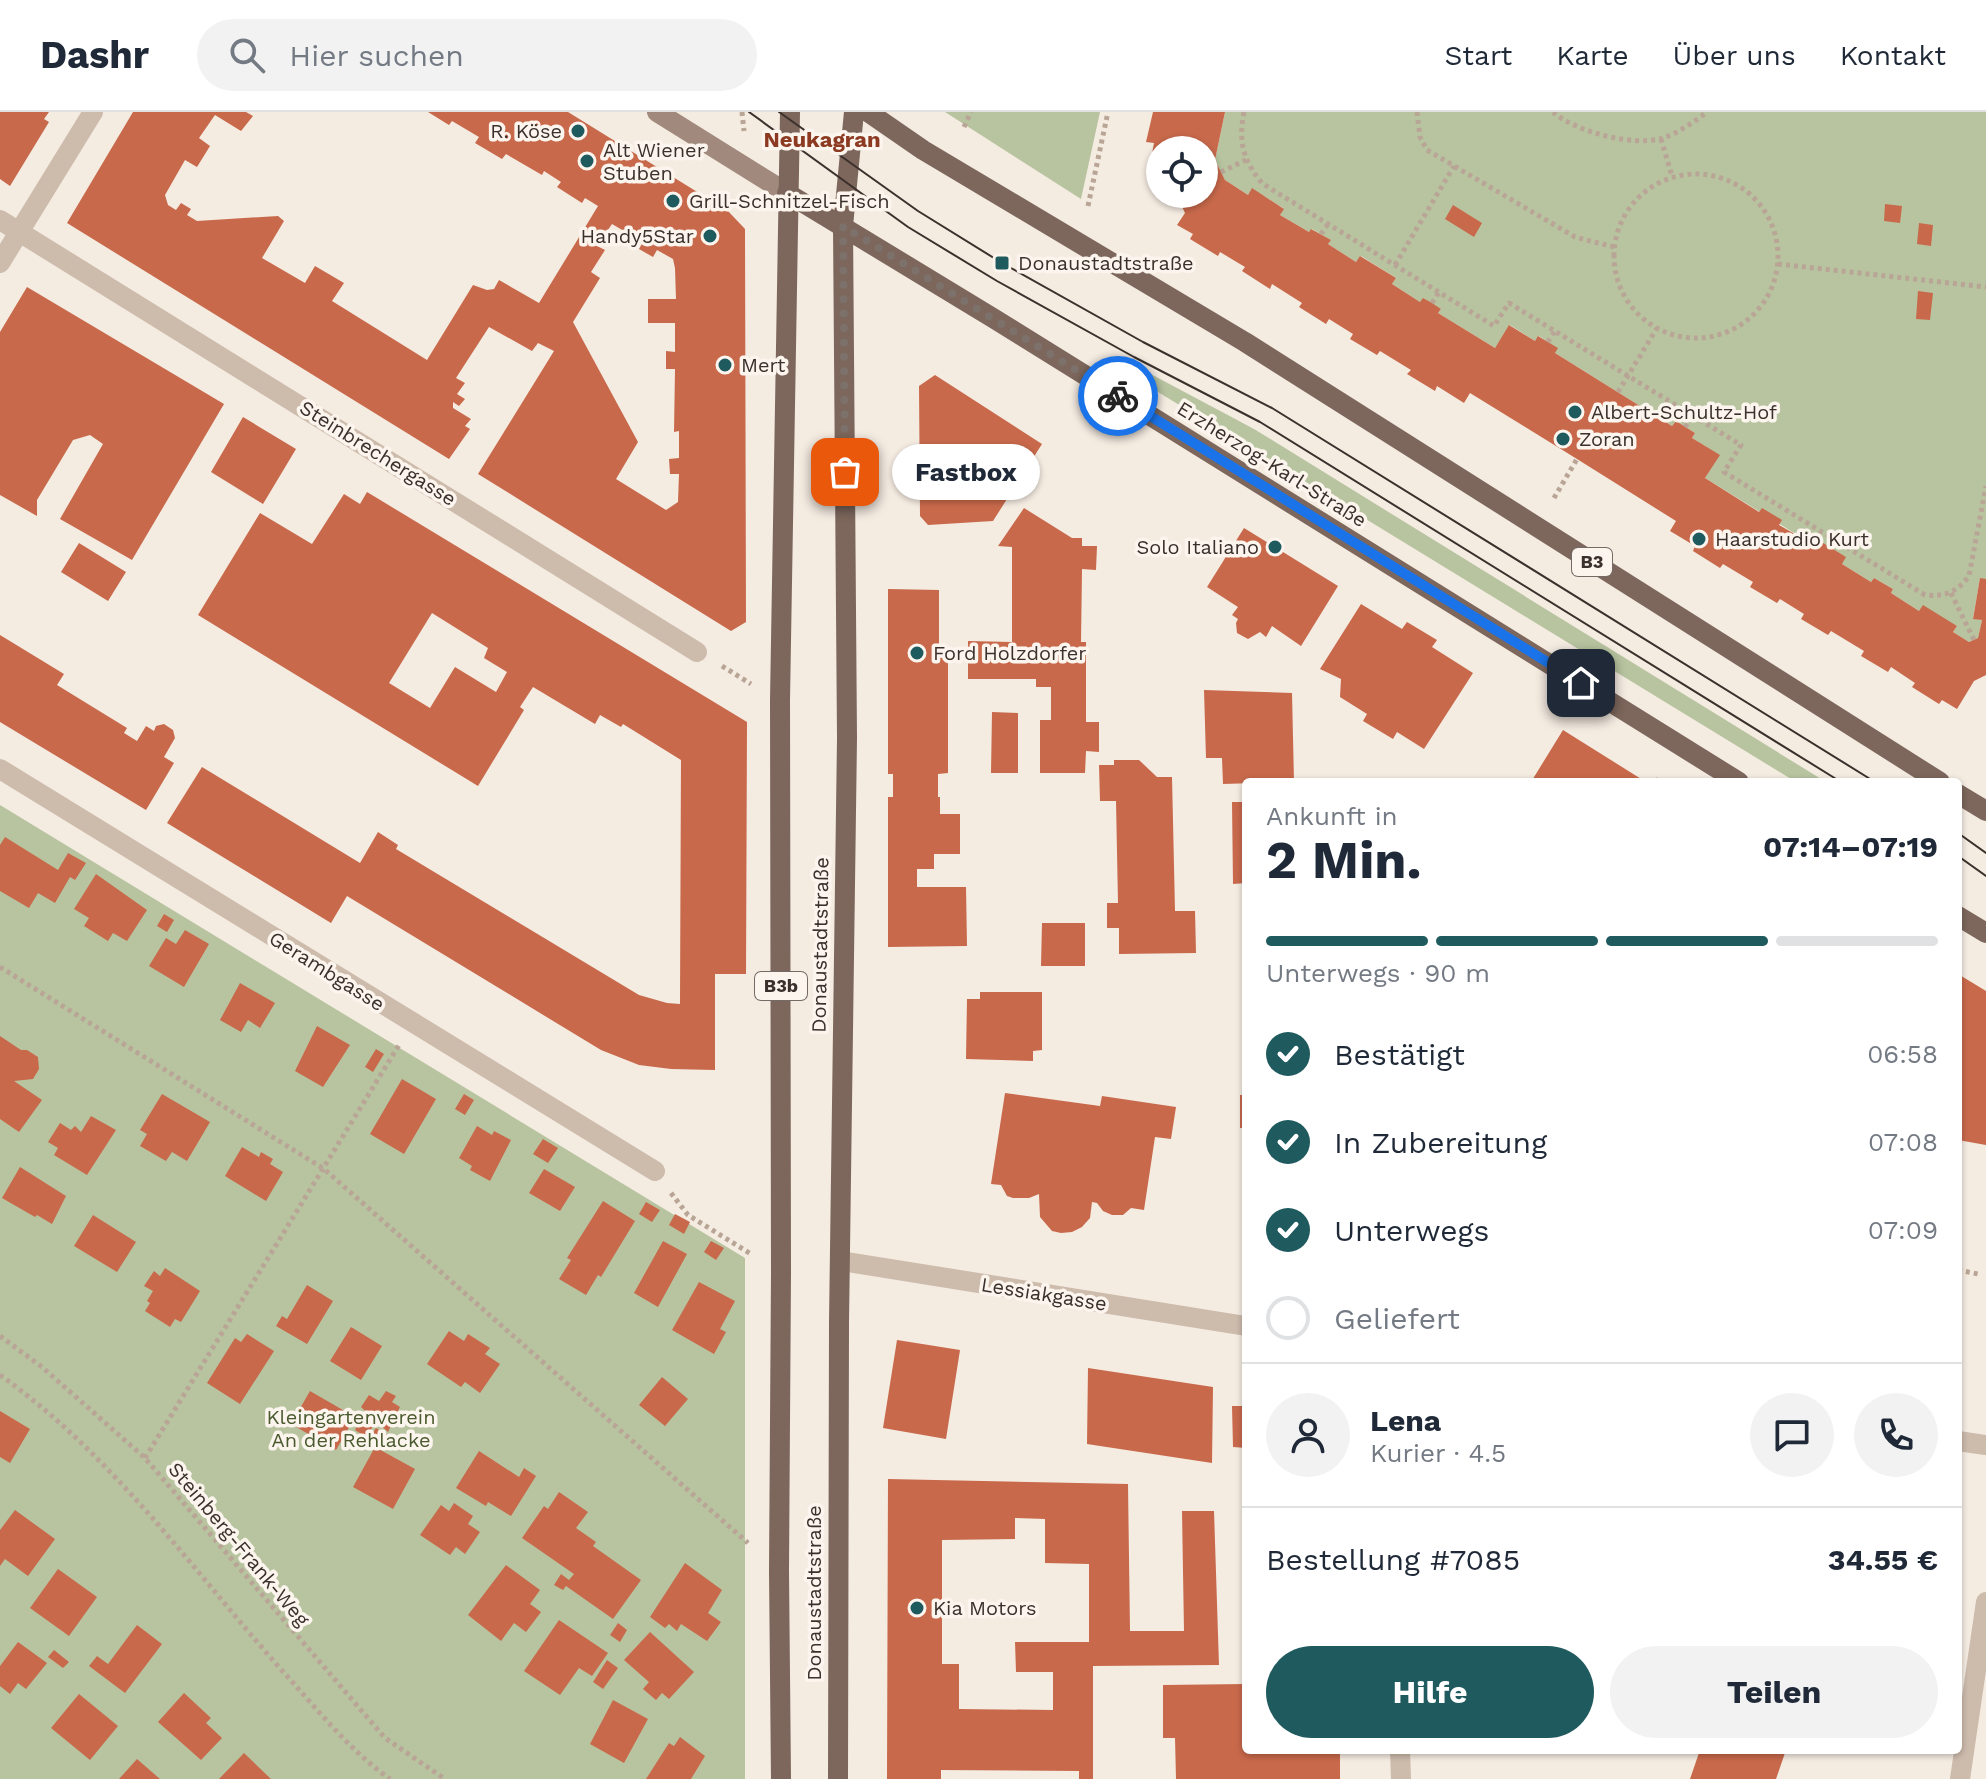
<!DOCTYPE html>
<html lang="de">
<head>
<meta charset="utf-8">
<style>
  :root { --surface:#fff; --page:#f2f2f3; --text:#1f2937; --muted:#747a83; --line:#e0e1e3; --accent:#1f5a5e }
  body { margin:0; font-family:"Work Sans",sans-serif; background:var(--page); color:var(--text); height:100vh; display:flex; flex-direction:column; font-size:30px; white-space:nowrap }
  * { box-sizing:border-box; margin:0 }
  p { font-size:26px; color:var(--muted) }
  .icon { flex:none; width:44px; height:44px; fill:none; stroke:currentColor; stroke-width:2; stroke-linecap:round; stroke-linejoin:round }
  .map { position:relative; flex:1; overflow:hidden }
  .sheet { position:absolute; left:1242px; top:666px; width:720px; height:976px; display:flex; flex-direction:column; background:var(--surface); border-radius:8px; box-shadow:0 2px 6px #0004 }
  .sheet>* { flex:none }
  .buttons { position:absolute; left:1146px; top:24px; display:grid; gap:16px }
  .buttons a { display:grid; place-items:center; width:72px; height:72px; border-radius:50%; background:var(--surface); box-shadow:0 2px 6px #0004; font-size:40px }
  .pin { position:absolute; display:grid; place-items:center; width:68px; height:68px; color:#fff; margin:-34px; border-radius:16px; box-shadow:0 4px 12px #0006 }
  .courier { position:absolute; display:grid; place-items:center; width:80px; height:80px; margin:-40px; border:6px solid #1a73e8; border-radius:50%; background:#fff; color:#222; box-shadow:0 2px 10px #0007 }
  .bubble { position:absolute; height:56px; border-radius:28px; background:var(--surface); box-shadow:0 2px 6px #0004; font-size:26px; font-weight:700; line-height:56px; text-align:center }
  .head em { font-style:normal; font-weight:700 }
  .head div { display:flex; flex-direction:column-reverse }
  .head { display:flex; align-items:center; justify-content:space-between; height:136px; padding:0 24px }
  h1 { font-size:52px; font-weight:700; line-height:60px }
  .bar { display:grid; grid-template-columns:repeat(4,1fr); gap:12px 8px; align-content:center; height:96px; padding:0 24px }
  .bar i { height:10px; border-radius:6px; background:var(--line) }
  .bar .selected { background:var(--accent) }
  .bar p { grid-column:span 4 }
  .line { display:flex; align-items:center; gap:20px; padding:0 24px; border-top:2px solid var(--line) }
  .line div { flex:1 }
  .round { display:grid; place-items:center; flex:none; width:84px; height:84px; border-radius:42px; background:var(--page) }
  ol { padding:0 24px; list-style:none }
  li { display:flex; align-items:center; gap:24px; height:88px }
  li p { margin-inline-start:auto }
  li .icon { padding:8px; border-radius:50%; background:var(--accent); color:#fff; stroke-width:4 }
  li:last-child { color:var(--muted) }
  li i { width:44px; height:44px; border:4px solid var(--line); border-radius:50% }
  .cta { display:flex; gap:16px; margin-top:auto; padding:16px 24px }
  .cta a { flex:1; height:92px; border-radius:48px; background:var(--accent); color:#fff; font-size:32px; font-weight:700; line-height:92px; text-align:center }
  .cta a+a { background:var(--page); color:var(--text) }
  header { display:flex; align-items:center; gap:48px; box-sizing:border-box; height:112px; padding:0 40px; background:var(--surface); border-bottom:2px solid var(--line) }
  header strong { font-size:38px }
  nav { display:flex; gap:44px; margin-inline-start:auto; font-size:28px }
  .search { width:560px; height:72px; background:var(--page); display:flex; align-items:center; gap:20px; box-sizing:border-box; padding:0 28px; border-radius:44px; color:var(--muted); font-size:30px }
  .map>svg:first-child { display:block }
</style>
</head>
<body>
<header>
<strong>Dashr</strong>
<div class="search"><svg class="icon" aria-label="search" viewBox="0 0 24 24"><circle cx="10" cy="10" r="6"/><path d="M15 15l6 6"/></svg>Hier suchen</div>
<nav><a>Start</a><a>Karte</a><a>Über uns</a><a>Kontakt</a></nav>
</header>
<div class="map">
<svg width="1986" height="1667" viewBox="0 0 1986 1667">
  <rect width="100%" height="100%" fill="#f4ebe1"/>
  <path fill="#b8c4a0" d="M945 0H1100L1081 87Z
    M1225 0H1986V467H1980L1973 506 1982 508 1978 526 1969 530 1953 520 1957 514 1919 499 1891 481 1893 477 1874 466 1871 470 1842 452 1845 445 1810 424 1807 429 1705 366 1719 343 1692 326 1695 321 1676 309 1672 314 1555 241 1557 236 1539 224 1535 229 1510 213 1495 236 1438 201 1441 197 1420 190 1392 172 1396 166 1361 144 1356 150 1328 132 1330 128 1312 117 1309 120 1280 103 1283 96 1252 77 1248 83 1225 68 1215 48Z
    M1130 251 1254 317 1826 670H1796L1127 261Z
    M0 693 745 1146V1667H0Z"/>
  <path fill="#c8694b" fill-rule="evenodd" d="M0 0H49L44 7 49 10 10 74 0 67Z
    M133 0H246L253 4 241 19 215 3 199 26 210 34 197 55 185 48 165 83 168 93 176 98 181 91 191 97 187 103 197 109 278 104 284 109 262 146 305 171 315 154 344 171 332 189 427 248 473 173 487 178 494 177 499 168 539 191 598 94 585 86 582 91 557 75 561 70 544 59 542 63 506 42 502 47 475 31 479 25 452 9 449 13 428 0H568L728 99 745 117 746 510 731 519 478 362 554 239 538 231 532 239 489 215 456 266 465 271 457 282 465 287 459 294 453 290V296L471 307 465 314 470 317 449 347 67 111ZM612 112 643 130 639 137 653 145 657 138 673 147 675 156 676 187H648V211H675V240L666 239V257H675L674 320 679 319V346L669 347 670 362H679L678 390 666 398 616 367 638 330 573 210 600 166 591 160 605 138 597 134Z
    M1153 0H1225L1215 48 1225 68 1248 83 1252 76 1284 97 1280 103 1309 120 1311 117 1331 128 1328 132 1356 150 1360 144 1396 166 1392 172 1420 190 1423 186 1432 191 1441 197 1438 201 1495 236 1509 213 1535 229 1538 224 1558 236 1555 241 1672 314 1676 309 1695 321 1692 326 1720 343 1705 366 1759 400 1762 396 1782 408 1779 413 1807 429 1810 423 1846 445 1842 452 1871 470 1874 466 1893 477 1891 481 1919 499 1923 493 1957 514 1953 520 1969 530 1978 526 1982 508 1973 507 1980 466 1986 467V563L1974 569 1957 597 1942 588 1939 592 1912 575 1915 571 1891 555 1888 560 1861 544 1864 539 1831 519 1828 523 1801 507 1804 502 1780 487 1777 491 1750 475 1753 470 1723 452 1720 456 1693 439 1695 434 1670 419 1676 409 1577 347 1470 281 1464 291 1437 274 1435 279 1407 262 1411 258 1380 239 1377 243 1350 227 1353 222 1329 207 1326 212 1299 195 1302 191 1272 172 1270 177 1242 159 1245 155 1220 140 1218 144 1190 127 1193 122 1177 113 1185 101 1176 82H1204V38H1160V59L1149 57 1154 31 1146 30Z
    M1885 92 1902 94 1900 111 1884 109Z
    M1453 93 1482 111 1474 125 1445 107Z
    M1919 111 1933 113 1931 134 1917 132Z
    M27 175 224 292 132 448 60 407 103 332 90 323 73 328 37 388V404L0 383V220Z
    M1918 179 1933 181 1930 208 1916 207Z
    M935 263 1042 332 993 409 928 413 920 404 919 274Z
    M243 305 296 337 263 392 211 360Z
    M367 380 747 610 746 862H715V958L671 957 639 953 601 938 347 784 331 811 167 711 202 655 360 751 378 720 398 733 396 737 639 883 667 891 680 892 681 648 623 612 621 615 600 603 595 612 533 575 520 595 524 598 478 674 198 503 260 401 312 432 344 382 360 392ZM432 501 488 536 484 546 507 560 496 580 455 555 430 596 389 571Z
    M1024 396 1072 426H1082V434H1097L1096 458 1082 457 1081 530H1086V610H1099V640L1086 639 1085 661H1040V608H1051V575H1036V567H968V529L1012 530V435L998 434Z
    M1244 416 1338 474 1301 534 1272 514 1266 525 1260 520 1248 527 1237 521 1236 511 1238 507 1232 503 1238 495 1207 475Z
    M79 431 126 460 108 489 61 460Z
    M888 477 939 478V543H948V661L938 662V685H940V702H960V742H934V757H917V775H966L967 834 888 835V685H893V662H888Z
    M1361 492 1402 517 1407 510 1437 528 1432 535 1473 561 1424 637 1397 620 1393 627 1363 609 1367 602 1340 585 1341 567 1320 557Z
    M0 523 64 562 57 573 127 616 124 621 137 629 146 614 154 619 156 614 164 612 173 618 175 626 164 645 174 651 146 698 0 610Z
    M1204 578 1292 581 1294 670 1223 672 1222 646H1206Z
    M992 600 1018 601V661H991Z
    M1563 618 1646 670H1531Z
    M1114 648H1139L1157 665H1172L1175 799H1195L1196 841 1119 842V816H1107V791H1118L1116 689H1100L1099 653H1114Z
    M1232 690H1246V771L1233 772Z
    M5 725 58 758 68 741 86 751 75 768 70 765 55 791 38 781 29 796 0 779V733Z
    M96 762 147 798 127 829 113 821 108 829 84 814 89 806 74 797Z
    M164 802 174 808 167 820 157 814Z
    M1042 811H1085V854H1041Z
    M185 818 209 832 184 875 149 854 166 826 176 832Z
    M1958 862 1986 879V1033L1958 1028Z
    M240 871 275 891 260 916 248 908 241 920 220 908Z
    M980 880H1042V938L1033 939V949L966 947 967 887H980Z
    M317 914 350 933 323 975 295 959Z
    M0 924 21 938H27L38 945 39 957 33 967 14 969 42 988 19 1020 0 1007Z
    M376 937 384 942 373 960 365 955Z
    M402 967 436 987 404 1042 370 1022Z
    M1005 981 1100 994 1102 984 1176 995 1171 1027 1155 1025 1144 1098 1131 1096 1123 1103H1112L1103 1099 1097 1091 1092 1090 1090 1106 1082 1115 1072 1120 1061 1121 1052 1119 1040 1105 1039 1082 1029 1086H1013L1007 1084 1001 1073 991 1072Z
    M162 982 210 1010 187 1049 172 1040 166 1049 140 1034 147 1022 140 1018Z
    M464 982 474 988 465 1003 455 997Z
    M1240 983H1246V1016H1240Z
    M91 1004 116 1018 87 1063 54 1043 58 1036 48 1030 60 1011 71 1018 75 1014 81 1020Z
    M477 1014 492 1023 494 1019 511 1028 490 1069 470 1058 472 1054 459 1046Z
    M543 1027 558 1036 548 1051 533 1042Z
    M242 1035 259 1045 261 1040 273 1047 270 1052 283 1060 266 1089 225 1064Z
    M20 1055 66 1084 52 1112 37 1103 35 1105 2 1086Z
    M544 1057 575 1075 560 1099 529 1081Z
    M603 1089 635 1109 601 1165 598 1163 586 1183 559 1167 571 1148 567 1146Z
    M646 1090 660 1098 652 1110 639 1102Z
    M675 1102 690 1110 684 1122 669 1113Z
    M93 1103 136 1130 117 1160 74 1134Z
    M663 1129 687 1142 658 1195 634 1181Z
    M711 1129 724 1136 716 1148 704 1140Z
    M165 1156 200 1179 181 1210 175 1207 170 1215 145 1199 150 1191 147 1189 153 1179 144 1174 154 1159 160 1164Z
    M699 1170 735 1189 720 1217 726 1220 714 1242 672 1218Z
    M307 1173 333 1189 307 1232 276 1214 282 1204 287 1207Z
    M351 1215 382 1234 361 1268 330 1249Z
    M449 1219 464 1229 468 1222 490 1236 485 1242 500 1252 480 1281 465 1270 461 1275 427 1252Z
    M247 1222 274 1239 240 1292 207 1271 235 1226 241 1230Z
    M897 1228 960 1238 946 1327 883 1316Z
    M1088 1256 1213 1275 1212 1351 1087 1332Z
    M662 1265 688 1287 665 1314 639 1293Z
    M310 1279 355 1305 336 1338 291 1312Z
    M386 1279 396 1284 392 1290 400 1295 388 1320 361 1295 369 1283 379 1289Z
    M1232 1294H1246V1336L1233 1335Z
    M0 1299 30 1317 10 1351 0 1345Z
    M362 1305 374 1313 366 1325 355 1318Z
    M376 1316 389 1324 381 1335 369 1326Z
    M375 1335 415 1357 393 1397 353 1375Z
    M479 1339 519 1365 524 1356 536 1364 511 1404 488 1390 486 1394 456 1376Z
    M888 1367 1128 1372 1130 1519H1184L1182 1399H1214L1219 1553 1093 1554V1667H1079V1659L941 1658V1667H887ZM1015 1406 1045 1407V1451L1089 1452V1530H1015L1016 1560H1053V1598L959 1597V1552H942V1428L1015 1427Z
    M559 1380 588 1400 576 1416 596 1430 593 1434 641 1468 613 1507 566 1474 563 1478 554 1473 561 1462 569 1468 574 1462 522 1426 544 1394 548 1397Z
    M454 1391 473 1404 468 1412 480 1420 465 1442 456 1435 450 1443 420 1423 441 1393 449 1399Z
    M15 1398 55 1427 28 1464 5 1447 0 1454V1418Z
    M685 1451 722 1478 708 1501 721 1510 707 1529 681 1512 677 1519 669 1512 665 1516 650 1505Z
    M506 1453 540 1478 530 1492 541 1500 526 1520 514 1511 501 1529 468 1503Z
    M58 1457 97 1485 69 1524 30 1496Z
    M559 1508 608 1541 592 1564 579 1556 560 1583 524 1559Z
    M618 1511 627 1518 620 1530 610 1523Z
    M137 1513 162 1532 125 1581 89 1554 97 1544 108 1552Z
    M650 1520 694 1560 669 1587 662 1581 656 1588 643 1577 649 1570 624 1548Z
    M18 1530 47 1551 26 1577 18 1571 10 1582 0 1574V1554Z
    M54 1538 69 1550 63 1556 48 1545Z
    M607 1548 618 1556 603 1577 593 1570Z
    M1246 1572V1638H1340V1667H1176L1175 1626H1163V1573Z
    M184 1581 211 1606 206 1611 222 1626 201 1648 158 1610Z
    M79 1582 118 1614 90 1648 51 1616Z
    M613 1588 648 1607 624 1651 590 1632Z
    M680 1625 705 1644 691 1667H646L669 1631 674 1634Z
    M1700 1638H1786L1776 1667H1690Z
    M244 1641 271 1667H219Z
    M137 1647 160 1667H119Z"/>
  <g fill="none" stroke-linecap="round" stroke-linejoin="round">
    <path stroke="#b9a596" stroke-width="5" stroke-dasharray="4 4" stroke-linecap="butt" d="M742 0 744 19
      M1244 0C1238 30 1243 49 1263 72L1494 214 1509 191 1741 333 1724 360 1925 483C1945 485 1957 480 1969 464L1986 374
      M1417 0 1420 25 1427 38 1575 125 1614 135
      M1553 0C1576 20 1633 35 1663 26 1678 21 1694 10 1707 0
      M964 15 971 0
      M1661 27 1672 64
      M1221 60 1246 48
      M1614 144a82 82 0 1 1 164 0a82 82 0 1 1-164 0Z
      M1088 94 1108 0
      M1321 122 1328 112
      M1778 152 1986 175
      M1395 153 1454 54
      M1432 191 1439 180
      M1548 230 1555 219
      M1618 280 1657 216
      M1685 315 1693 304
      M1554 386 1577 347
      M1951 481 1974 528
      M722 554 751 572
      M1657 670 1659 666
      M0 855 324 1057 748 1431
      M671 1081 688 1103 751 1142
      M1958 1158 1978 1162
      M0 1224 42 1255 145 1346 385 1626 445 1667
      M0 1263C114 1344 194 1460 286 1563 319 1599 350 1639 390 1667
      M145 1346 399 933"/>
    <path stroke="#cdbbac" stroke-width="20" d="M0 108 697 540
      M0 151 93 0
      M0 657 655 1059
      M841 1149 1246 1214
      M1958 1329 1986 1333
      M1400 1638 1401 1667
      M1960 1667 1986 1490"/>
    <path stroke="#a18a7d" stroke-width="20" d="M657 0 787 81"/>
    <path stroke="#7d675c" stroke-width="20" d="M868 0 923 38 1245 230 1940 670
      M787 81 993 206 1739 670
      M1958 682 1986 699
      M1958 804 1986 821
      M781 1667 779 1459 781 1161 780 588 790 0
      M838 1667 839 1211 847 626 843 114 854 0"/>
    <path stroke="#3b302b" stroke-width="2" d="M749 0 908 115 997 169 1134 245 1260 310 1841 670
      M779 0 918 99 1002 151 1143 230 1272 296 1875 670
      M1958 721 1986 741
      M1958 744 1986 764"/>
  </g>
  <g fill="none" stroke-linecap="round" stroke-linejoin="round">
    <path stroke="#7c716b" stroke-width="8" stroke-dasharray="0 14.4" d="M845 360 843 114 1118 284"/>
    <path stroke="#1a73e8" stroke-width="10" d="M1118 284 1581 571"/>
  </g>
  <g fill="#1f5a5e" stroke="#fbf5ee" stroke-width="3">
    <circle cx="578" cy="19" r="8"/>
    <circle cx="587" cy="49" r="8"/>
    <circle cx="673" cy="89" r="8"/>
    <circle cx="710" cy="124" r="8"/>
    <rect x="994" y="143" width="16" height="16" rx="4"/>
    <circle cx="725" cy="253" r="8"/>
    <circle cx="1575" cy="300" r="8"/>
    <circle cx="1563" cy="327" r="8"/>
    <circle cx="1699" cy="427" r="8"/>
    <circle cx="1275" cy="435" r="8"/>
    <circle cx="917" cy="541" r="8"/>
    <circle cx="917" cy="1496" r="8"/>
  </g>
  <g text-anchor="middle" stroke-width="7" stroke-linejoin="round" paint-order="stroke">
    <g fill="#fbf5ee" stroke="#756b66" stroke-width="2">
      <rect x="1572" y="436" width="40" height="28" rx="6"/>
      <rect x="755" y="860" width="52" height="28" rx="6"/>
    </g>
    <g font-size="18" font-weight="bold" fill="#3b302b">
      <text x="1592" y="456">B3</text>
      <text x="781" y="880">B3b</text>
    </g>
    <g font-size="20" fill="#3b302b" stroke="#fbf5ee" text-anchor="start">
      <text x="562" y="26" text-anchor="end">R. Köse</text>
      <text x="603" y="45">Alt Wiener<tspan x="603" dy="23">Stuben</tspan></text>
      <text x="689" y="96">Grill-Schnitzel-Fisch</text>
      <text x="694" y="131" text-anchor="end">Handy5Star</text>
      <text x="1018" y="158">Donaustadtstraße</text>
      <text x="741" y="260">Mert</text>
      <text x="1591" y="307">Albert-Schultz-Hof</text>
      <text x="1579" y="334">Zoran</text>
      <text x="1715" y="434">Haarstudio Kurt</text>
      <text x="1259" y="442" text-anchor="end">Solo Italiano</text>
      <text x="933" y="548">Ford Holzdorfer</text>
      <text x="933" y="1503">Kia Motors</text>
    </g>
    <g font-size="20" fill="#3b302b" stroke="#fbf5ee">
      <text transform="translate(378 341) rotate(32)" y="7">Steinbrechergasse</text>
      <text transform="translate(1272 352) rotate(32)" y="7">Erzherzog-Karl-Straße</text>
      <text transform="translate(820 833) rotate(-89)" y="7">Donaustadtstraße</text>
      <text transform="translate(327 859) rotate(32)" y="7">Gerambgasse</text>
      <text transform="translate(1044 1182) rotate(9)" y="7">Lessiakgasse</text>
      <text transform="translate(239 1432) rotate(50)" y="7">Steinberg-Frank-Weg</text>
      <text transform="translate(814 1481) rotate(-90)" y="7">Donaustadtstraße</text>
    </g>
    <g font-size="20" fill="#4a5a2e" stroke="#fbf5ee">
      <text x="351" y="1312">Kleingartenverein<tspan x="351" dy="23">An der Rehlacke</tspan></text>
    </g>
    <g font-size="22" font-weight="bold" fill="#8c3b22" stroke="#fbf5ee">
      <text x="822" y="35">Neukagran</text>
    </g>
  </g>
</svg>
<div class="buttons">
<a><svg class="icon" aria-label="locate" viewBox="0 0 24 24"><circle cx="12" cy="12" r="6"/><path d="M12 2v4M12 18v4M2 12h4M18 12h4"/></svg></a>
</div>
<div class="pin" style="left:845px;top:360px;background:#ea580c"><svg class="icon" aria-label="bag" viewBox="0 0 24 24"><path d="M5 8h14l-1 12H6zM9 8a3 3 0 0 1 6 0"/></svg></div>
<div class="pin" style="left:1581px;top:571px;background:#1f2937"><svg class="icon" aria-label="home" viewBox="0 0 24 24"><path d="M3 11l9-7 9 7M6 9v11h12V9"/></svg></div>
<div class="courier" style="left:1118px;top:284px"><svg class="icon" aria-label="bike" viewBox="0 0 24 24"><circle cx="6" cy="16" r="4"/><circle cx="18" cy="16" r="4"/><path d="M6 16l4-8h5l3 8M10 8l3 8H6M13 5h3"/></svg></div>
<div class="bubble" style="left:892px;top:332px;width:148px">Fastbox</div>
<section class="sheet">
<div class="head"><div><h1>2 Min.</h1><p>Ankunft in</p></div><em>07:14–07:19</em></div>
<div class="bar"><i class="selected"></i><i class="selected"></i><i class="selected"></i><i></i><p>Unterwegs · 90 m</p></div>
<ol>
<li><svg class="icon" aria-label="check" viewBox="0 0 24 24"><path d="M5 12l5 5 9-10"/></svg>Bestätigt<p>06:58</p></li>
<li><svg class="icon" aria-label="check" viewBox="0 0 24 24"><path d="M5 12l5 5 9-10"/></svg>In Zubereitung<p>07:08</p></li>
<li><svg class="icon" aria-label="check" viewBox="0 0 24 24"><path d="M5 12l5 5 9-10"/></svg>Unterwegs<p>07:09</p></li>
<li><i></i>Geliefert</li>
</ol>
<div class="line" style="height:144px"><a class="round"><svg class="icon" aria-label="person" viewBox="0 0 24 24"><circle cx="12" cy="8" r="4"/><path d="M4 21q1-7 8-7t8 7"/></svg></a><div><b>Lena</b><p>Kurier · 4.5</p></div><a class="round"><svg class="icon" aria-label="chat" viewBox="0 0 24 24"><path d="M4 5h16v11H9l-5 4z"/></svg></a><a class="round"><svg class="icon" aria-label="phone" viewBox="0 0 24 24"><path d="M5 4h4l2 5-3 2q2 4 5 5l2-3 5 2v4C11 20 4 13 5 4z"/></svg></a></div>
<div class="line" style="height:104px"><div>Bestellung #7085</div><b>34.55 €</b></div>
<div class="cta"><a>Hilfe</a><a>Teilen</a></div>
</section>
</div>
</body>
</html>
